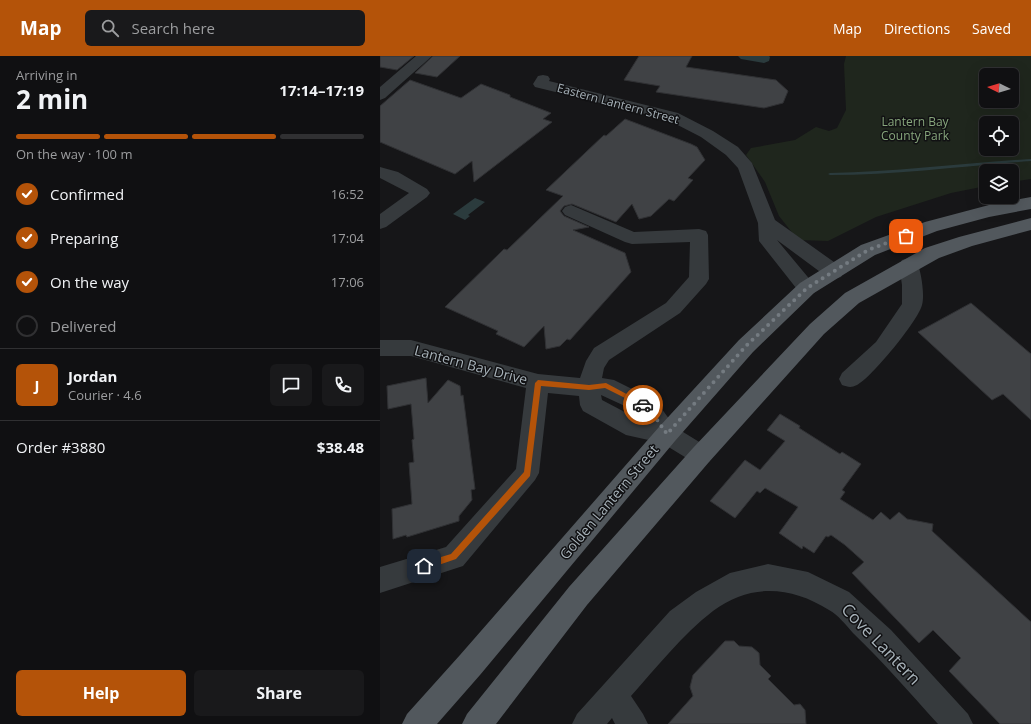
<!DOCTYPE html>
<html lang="en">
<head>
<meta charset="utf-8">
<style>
  :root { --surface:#101012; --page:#19191b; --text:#f1f3f6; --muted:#9c9d9f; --line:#303032; --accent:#b45309 }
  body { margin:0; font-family:"Open Sans",sans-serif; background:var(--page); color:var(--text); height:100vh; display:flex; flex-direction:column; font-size:15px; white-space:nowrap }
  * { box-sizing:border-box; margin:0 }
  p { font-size:13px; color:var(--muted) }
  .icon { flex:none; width:22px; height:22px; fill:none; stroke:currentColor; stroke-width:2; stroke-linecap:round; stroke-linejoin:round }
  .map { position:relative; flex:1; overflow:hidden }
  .panel { display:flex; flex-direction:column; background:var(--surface); width:380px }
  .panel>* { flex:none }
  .needle { width:26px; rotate:275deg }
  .fabs { position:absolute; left:599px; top:12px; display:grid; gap:8px }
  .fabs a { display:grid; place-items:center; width:40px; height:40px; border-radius:6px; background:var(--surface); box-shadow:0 4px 16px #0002,0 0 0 1px var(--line); font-size:20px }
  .pin { position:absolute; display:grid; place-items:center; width:34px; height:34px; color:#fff; margin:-17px; border-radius:8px; box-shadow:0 2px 6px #0006 }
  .courier { position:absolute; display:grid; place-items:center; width:40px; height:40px; margin:-20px; border:3px solid #b45309; border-radius:50%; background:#fff; color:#222; box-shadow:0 1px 5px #0007 }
  .headline em { font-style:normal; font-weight:700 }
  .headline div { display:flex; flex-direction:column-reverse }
  .headline { display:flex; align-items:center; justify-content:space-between; height:68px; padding:0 16px }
  h1 { font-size:26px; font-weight:700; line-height:30px }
  .bar { display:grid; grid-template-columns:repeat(4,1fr); gap:6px 4px; align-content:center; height:48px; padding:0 16px }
  .bar i { height:5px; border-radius:3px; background:var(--line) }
  .bar .selected { background:var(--accent) }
  .bar p { grid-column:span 4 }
  .line { display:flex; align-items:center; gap:10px; padding:0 16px; border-top:1px solid var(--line) }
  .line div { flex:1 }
  .round { display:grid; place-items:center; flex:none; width:42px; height:42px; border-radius:6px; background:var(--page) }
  ol { padding:0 16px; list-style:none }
  li { display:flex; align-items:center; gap:12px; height:44px }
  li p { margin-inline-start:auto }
  li .icon { padding:4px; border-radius:50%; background:var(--accent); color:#fff; stroke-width:4 }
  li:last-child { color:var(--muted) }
  li i { width:22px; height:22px; border:2px solid var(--line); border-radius:50% }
  .cta { display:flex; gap:8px; margin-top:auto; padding:8px 16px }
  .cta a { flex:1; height:46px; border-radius:6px; background:var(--accent); color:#fff; font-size:16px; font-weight:700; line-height:46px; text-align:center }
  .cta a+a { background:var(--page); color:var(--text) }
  header { display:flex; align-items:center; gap:24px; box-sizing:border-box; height:56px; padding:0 20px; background:var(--accent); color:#fff }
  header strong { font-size:19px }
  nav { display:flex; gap:22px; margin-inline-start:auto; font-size:14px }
  .search { width:280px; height:36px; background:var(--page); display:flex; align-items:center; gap:10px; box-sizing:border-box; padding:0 14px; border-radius:6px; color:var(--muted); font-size:15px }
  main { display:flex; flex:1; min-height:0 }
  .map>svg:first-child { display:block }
</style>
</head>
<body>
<header>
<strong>Map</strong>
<div class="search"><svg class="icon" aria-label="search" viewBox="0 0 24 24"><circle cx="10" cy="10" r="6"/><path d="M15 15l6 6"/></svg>Search here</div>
<nav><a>Map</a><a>Directions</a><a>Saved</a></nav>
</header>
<main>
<section class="panel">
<div class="headline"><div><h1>2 min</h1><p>Arriving in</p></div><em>17:14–17:19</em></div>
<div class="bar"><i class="selected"></i><i class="selected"></i><i class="selected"></i><i></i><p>On the way · 100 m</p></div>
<ol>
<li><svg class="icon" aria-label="check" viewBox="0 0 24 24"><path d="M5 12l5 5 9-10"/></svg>Confirmed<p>16:52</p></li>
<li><svg class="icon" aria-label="check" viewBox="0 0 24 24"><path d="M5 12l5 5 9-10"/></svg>Preparing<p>17:04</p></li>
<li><svg class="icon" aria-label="check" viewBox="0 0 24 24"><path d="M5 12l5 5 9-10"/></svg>On the way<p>17:06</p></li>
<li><i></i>Delivered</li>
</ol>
<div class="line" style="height:72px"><b class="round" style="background:var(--accent);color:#fff">J</b><div><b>Jordan</b><p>Courier · 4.6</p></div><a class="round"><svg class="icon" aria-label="chat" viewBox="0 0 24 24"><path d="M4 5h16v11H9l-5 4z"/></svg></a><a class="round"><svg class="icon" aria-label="phone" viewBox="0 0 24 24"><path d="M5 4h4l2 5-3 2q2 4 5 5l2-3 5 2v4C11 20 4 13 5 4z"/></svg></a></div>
<div class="line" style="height:52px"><div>Order #3880</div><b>$38.48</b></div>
<div class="cta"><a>Help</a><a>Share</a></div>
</section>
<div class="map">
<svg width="651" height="668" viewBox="0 0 651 668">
  <rect width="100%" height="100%" fill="#161618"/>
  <path fill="#1f261d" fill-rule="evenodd" d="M466 0H651V123L632 126V115H606V130L571 137 496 161 448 185 418 184 399 160 385 126 366 99 371 92 415 84 436 71 449 75 457 72 466 54 464 8ZM606 19H632V45H606ZM606 67H632V93H606Z"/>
  <path fill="#2b3b3d" d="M358 0H389L390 1 389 5 384 7 361 3Z
    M95 142 105 146 88 159 90 160 85 164 73 158Z"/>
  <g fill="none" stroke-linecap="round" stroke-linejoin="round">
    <path fill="#2b3b3d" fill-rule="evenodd" d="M651 103V105C584 110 517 119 450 119L448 118 450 117C517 116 584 107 651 103Z"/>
  </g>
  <path fill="#404245" stroke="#303134" d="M0 0H34L17 14 0 11Z
    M53 0H80L57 21 35 17Z
    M259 0H312L306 11 396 24 408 35 403 47 384 52 276 36 280 30 244 24Z
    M30 24 81 42 101 28 130 39V41L171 57 163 63 172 66 94 126 92 105 75 118 0 86V50Z
    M245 63 311 88 317 91 325 104 308 122 313 124 294 145 289 143 271 160 259 163 252 148 236 166 192 148 184 150 180 155 184 160 209 171 193 174 245 197 251 216 190 284 187 283 180 290 166 293 164 270 144 291 116 278 118 275 65 251 124 193 127 194 183 140 166 134 224 79 226 80Z
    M591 247 651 298V364L623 338 612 344 538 276Z
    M46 322 48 347 68 324 80 330 81 340 83 339 95 433 91 434 92 444 79 460V465L27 481 26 479 13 483 12 453 32 448 29 407 34 406 32 384 34 383 31 348 8 353 7 330Z
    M400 358 420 370 419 372 460 398 462 396 481 408 462 434 465 436 460 443 493 464 501 456 510 464 519 456 527 463 553 468 552 475 651 566V668H620L569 615 581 602 553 574 539 587 472 517 484 506 465 489 451 479 448 481 446 480 434 497 423 490 422 493 399 477 418 451 385 432 380 437 377 435 355 462 330 445 365 404 380 414 405 385 387 374Z
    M345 585H354L359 590 372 591 379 597 380 609 391 620 388 623 414 649 420 648 425 654 426 668H288L313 640 310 631 313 619Z"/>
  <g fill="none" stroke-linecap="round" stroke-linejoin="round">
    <path fill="#363a3d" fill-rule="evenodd" d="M36 0H52L5 42 0 44V31Z
      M163 19 168 20 170 23 169 25 298 57 333 75 358 91 372 107 395 164 461 211 464 216 461 221 454 223 447 221 397 184 437 232 434 237 427 239 420 237 379 185 378 167 358 112 346 99 321 81 286 63 155 31 153 28 158 20Z
      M0 111 18 116 47 133 50 137 47 141 6 171 0 173V158L29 137 0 122Z
      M191 149 254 176 319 173 326 175 328 179 329 223 326 228 300 257 229 304 224 312 222 322 234 324 276 345 295 371 329 392 333 399 329 406 321 409 313 406 282 387 246 379 203 355 200 349 199 340 168 337 159 417 155 424 83 510 0 537V511L66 491 136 413 146 332 31 300H0V284H31L158 318 200 322 206 305 214 292 286 247 309 221 310 186 252 188 245 186 185 159 182 155 185 151ZM221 339 260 357 265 364 258 363 222 344Z
      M529 202 536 204C541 213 545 239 542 249 538 265 491 322 477 329 471 332 468 331 462 329L459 323 462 317 496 286 522 248V229L519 209 522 204Z
      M388 508 428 516 469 536 511 574 588 658 593 668H558C530 637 503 606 473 577 466 569 458 559 449 554 411 530 370 527 333 555 302 579 277 611 251 640L263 658 268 668H235L232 662 227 668H192L197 658 290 555 316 536 350 517Z"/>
    <path fill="#52585d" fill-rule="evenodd" d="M651 141V153L609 161 557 175 495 199 434 237 373 296 295 385 100 619 57 668H22L27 658 80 599 279 371 359 284 420 227 481 189 545 166 609 149Z
      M651 162V174L592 190 559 202 479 247 444 278 329 406 207 549 116 668H82L87 658 189 531 313 392 430 268 465 237 545 192 579 181Z"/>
  </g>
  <path fill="#b45309" d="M158 324 209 329 226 327 267 349 263 351 225 332 209 334 161 330 150 420 76 503 44 514 41 513V507L71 498 144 416 155 327Z"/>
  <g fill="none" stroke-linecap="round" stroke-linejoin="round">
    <path stroke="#747b81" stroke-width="4" stroke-dasharray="0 7.2" d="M263 349 268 351 287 378 366 290 427 232 488 194 526 180"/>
  </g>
  <g text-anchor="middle" stroke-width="3" stroke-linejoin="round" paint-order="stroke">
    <g font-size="12" fill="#a7b2b9" stroke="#111113">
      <text transform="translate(238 48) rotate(15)" y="4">Eastern Lantern Street</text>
    </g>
    <g font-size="12" fill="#87a67c" stroke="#111113">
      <text x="535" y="70">Lantern Bay<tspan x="535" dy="14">County Park</tspan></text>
    </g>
    <g font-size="14" fill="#a7b2b9" stroke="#111113">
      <text transform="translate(91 309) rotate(15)" y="5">Lantern Bay Drive</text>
      <text transform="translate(229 446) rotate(-50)" y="5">Golden Lantern Street</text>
    </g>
    <g font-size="17" fill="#a7b2b9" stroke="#111113">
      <text transform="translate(501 588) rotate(46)" y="6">Cove Lantern</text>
    </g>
  </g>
</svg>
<div class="fabs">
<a><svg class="needle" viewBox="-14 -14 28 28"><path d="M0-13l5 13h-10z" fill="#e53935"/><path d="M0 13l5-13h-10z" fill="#9c9d9f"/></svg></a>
<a><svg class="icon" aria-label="locate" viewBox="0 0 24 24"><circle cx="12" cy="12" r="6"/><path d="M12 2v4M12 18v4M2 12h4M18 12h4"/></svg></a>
<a><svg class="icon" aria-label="layers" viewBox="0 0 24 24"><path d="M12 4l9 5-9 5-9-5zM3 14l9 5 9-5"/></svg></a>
</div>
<div class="pin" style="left:526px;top:180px;background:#ea580c"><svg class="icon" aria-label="bag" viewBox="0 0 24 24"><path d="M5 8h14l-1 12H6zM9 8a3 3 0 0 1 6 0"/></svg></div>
<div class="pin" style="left:44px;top:510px;background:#1f2937"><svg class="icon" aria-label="home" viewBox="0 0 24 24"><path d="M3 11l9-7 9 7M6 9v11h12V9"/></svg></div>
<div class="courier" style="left:263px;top:349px"><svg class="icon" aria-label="car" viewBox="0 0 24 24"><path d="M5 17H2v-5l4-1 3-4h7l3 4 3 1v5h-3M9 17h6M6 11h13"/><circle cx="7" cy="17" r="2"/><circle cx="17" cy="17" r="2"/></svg></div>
</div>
</main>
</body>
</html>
